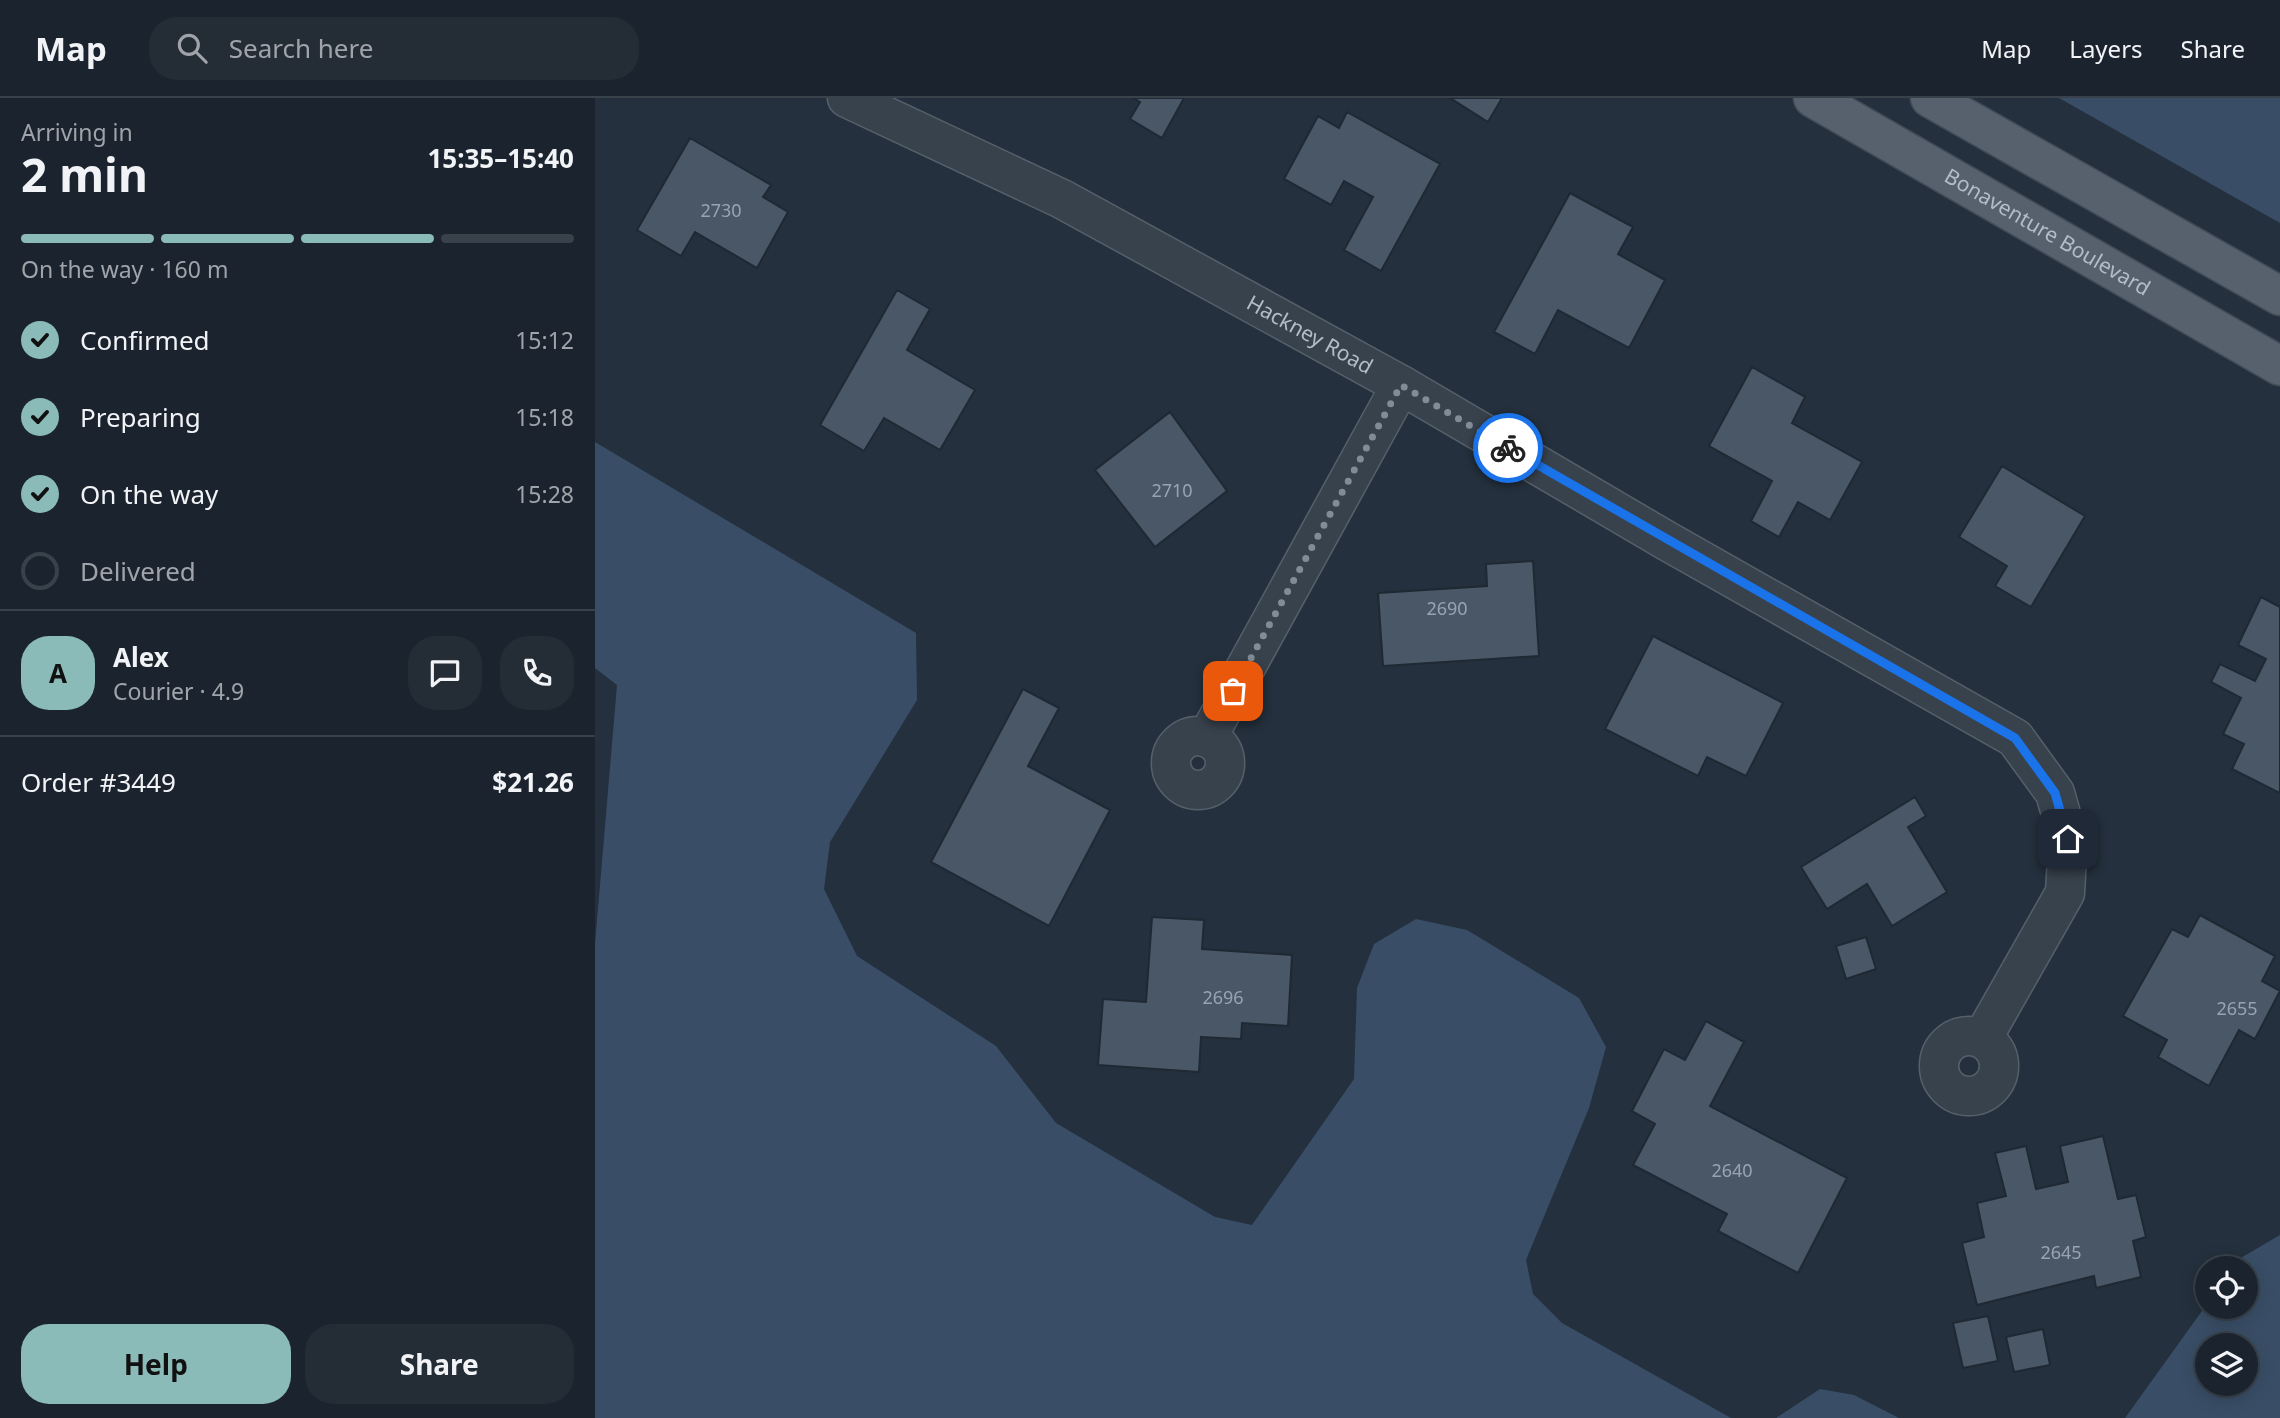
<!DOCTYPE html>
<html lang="en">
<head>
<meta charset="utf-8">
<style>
  :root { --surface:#1b242e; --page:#242c36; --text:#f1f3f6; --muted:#a0a4aa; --line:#39414a; --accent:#8bbbb9 }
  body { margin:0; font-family:"Noto Sans",sans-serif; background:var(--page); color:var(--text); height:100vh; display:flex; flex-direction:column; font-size:26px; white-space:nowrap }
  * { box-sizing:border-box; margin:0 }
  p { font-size:23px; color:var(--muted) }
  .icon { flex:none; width:38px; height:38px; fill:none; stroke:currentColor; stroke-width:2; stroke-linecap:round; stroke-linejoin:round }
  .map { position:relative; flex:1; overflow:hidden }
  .side { display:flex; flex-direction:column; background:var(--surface); width:595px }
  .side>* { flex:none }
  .controls { position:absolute; left:1600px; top:1158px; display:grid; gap:14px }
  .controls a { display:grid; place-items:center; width:63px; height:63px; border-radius:50%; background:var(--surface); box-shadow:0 4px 18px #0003,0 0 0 2px var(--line); font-size:35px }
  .pin { position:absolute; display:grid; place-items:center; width:60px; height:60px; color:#fff; margin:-30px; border-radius:14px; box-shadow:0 4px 10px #0006 }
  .courier { position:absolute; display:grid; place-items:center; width:70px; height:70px; margin:-35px; border:5px solid #1a73e8; border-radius:50%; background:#fff; color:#222; box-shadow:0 2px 9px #0007 }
  .headline em { font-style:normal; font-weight:700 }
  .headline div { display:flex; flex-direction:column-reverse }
  .headline { display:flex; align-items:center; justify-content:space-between; height:119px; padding:0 21px }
  h1 { font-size:46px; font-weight:700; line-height:52px }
  .bar { display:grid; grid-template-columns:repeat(4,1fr); gap:10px 7px; align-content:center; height:84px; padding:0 21px }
  .bar i { height:9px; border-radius:5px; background:var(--line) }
  .bar .selected { background:var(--accent) }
  .bar p { grid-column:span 4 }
  .line { display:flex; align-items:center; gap:18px; padding:0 21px; border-top:2px solid var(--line) }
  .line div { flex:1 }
  .round { display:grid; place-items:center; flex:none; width:74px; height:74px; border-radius:28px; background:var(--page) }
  ol { padding:0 21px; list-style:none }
  li { display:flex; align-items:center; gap:21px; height:77px }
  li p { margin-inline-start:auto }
  li .icon { padding:7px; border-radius:50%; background:var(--accent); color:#111; stroke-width:4 }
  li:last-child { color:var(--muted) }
  li i { width:38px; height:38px; border:4px solid var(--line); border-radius:50% }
  .primary-button { display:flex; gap:14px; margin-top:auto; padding:14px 21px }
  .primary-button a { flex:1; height:80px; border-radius:28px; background:var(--accent); color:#111; font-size:28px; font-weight:700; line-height:80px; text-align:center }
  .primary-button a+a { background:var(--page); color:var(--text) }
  header { display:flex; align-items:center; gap:42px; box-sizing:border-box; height:98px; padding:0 35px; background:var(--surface); border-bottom:2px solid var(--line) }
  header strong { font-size:33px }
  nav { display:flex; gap:38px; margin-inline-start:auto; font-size:24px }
  .search { width:490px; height:63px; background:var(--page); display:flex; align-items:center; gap:18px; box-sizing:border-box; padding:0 24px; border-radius:28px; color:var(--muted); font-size:26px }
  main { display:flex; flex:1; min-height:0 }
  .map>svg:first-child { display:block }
</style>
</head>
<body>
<header>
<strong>Map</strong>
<div class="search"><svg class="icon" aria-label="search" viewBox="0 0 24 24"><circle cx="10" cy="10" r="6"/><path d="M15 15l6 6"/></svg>Search here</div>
<nav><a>Map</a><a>Layers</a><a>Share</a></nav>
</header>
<main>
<section class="side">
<div class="headline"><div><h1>2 min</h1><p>Arriving in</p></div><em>15:35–15:40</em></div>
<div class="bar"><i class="selected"></i><i class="selected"></i><i class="selected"></i><i></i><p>On the way · 160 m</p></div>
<ol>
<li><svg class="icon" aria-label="check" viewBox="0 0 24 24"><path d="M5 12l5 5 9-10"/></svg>Confirmed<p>15:12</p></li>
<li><svg class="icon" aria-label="check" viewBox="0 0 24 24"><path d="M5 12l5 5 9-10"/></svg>Preparing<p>15:18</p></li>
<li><svg class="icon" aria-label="check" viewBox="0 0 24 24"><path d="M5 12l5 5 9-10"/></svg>On the way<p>15:28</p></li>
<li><i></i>Delivered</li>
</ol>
<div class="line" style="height:126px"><b class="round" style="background:var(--accent);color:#111">A</b><div><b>Alex</b><p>Courier · 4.9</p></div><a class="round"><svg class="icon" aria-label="chat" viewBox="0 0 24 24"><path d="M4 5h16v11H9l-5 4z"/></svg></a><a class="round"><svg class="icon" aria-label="phone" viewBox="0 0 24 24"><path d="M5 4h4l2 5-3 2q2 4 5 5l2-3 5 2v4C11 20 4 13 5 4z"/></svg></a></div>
<div class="line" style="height:91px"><div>Order #3449</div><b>$21.26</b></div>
<div class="primary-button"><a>Help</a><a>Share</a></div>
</section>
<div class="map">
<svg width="1685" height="1320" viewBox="0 0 1685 1320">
  <rect width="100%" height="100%" fill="#24303d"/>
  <path fill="#394e66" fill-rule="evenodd" d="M1464 0H1685V125Z
    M0 344 321 535 322 602 235 744 229 791 262 858 401 948 461 1025 620 1119 657 1127 759 981 762 890 779 846 821 821 872 832 984 900 1011 949 994 1010 931 1162 938 1196 967 1225 1136 1320H0V846L22 587 0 570Z
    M1685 1137V1320H1530L1612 1206V1209H1650V1171H1637L1644 1161ZM1612 1248H1650V1286H1612Z
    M1225 1291 1259 1297 1304 1320H1181Z"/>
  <path fill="#4a5766" stroke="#1f2934" stroke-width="2" d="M538 0H589L567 40 535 21 545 4Z
    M855 0H907L893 24Z
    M752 14 845 66 786 173 749 152 778 99 749 83 736 107 689 81 723 18 744 30Z
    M95 40 176 87 168 99 193 114 162 170 100 134 86 158 42 132Z
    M975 95 1038 129 1023 156 1070 182 1034 250 963 212 940 256 899 234Z
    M302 192 335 211 312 252 380 292 345 352 289 320 269 353 225 327Z
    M1157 269 1210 299 1197 325 1267 364 1235 422 1203 404 1184 439 1156 423 1177 383 1114 348Z
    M575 314 632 393 560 449 500 372Z
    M1407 368 1490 418 1436 509 1400 488 1412 468 1364 439Z
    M938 463 944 558 788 568 783 495 892 488 891 466Z
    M1666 499 1685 509V695L1637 671 1649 646 1628 636 1646 600 1616 584 1625 566 1660 583 1671 561 1643 547Z
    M1058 538 1188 605 1151 678 1112 659 1103 678 1010 631Z
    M428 591 464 610 433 668 515 712 454 828 336 764Z
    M1320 699 1331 718 1313 729 1352 794 1297 828 1272 786 1232 811 1206 769Z
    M1605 817 1680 858 1667 883 1685 893 1660 941 1644 932 1614 988 1563 959 1572 942 1528 918 1577 831 1593 839Z
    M557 819 609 822 607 851 697 857 693 928 647 925 646 941 606 939 604 974 503 967 508 901 551 904Z
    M1271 839 1281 871 1251 881 1241 848Z
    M1111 923 1149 944 1115 1008 1252 1080 1203 1175 1123 1133 1132 1116 1038 1067 1060 1026 1037 1013 1069 951 1090 962Z
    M1508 1038 1523 1101 1541 1097 1551 1139 1538 1143 1546 1179 1501 1190 1499 1178 1382 1207 1367 1145 1389 1139 1382 1105 1411 1098 1400 1055 1431 1048 1441 1091 1473 1084 1465 1048Z
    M1393 1218 1403 1263 1368 1270 1358 1225Z
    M1448 1231 1455 1267 1419 1274 1411 1239Z"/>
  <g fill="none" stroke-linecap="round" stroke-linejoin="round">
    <g stroke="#56606b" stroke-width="41">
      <g id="minor">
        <path id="s1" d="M252 0 467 101 806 287 1072 443 1420 640 1460 695 1473 741 1470 795 1387 941"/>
        <circle cx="603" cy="665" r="27"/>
        <path d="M612 640 806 287"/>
        <circle cx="1374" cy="968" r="30"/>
      </g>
    </g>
    <g stroke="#414b56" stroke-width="41">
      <g id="major">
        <path id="s2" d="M1218 0 1685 268"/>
        <path d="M1335 0 1685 198"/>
      </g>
    </g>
    <use href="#minor" stroke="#38424d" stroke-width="38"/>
    <use href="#major" stroke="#56616d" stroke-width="38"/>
  </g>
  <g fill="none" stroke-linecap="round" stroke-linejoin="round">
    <path stroke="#818c97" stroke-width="7" stroke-dasharray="0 12.6" d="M638 593 806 287 913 350"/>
    <path stroke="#1a73e8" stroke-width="9" d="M913 350 1420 640 1460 695 1473 741"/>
  </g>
  <g text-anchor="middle" stroke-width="5" stroke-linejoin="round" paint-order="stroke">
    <g font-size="18" fill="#99a4b0">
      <text x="126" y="119">2730</text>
      <text x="577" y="399">2710</text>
      <text x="852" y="517">2690</text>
      <text x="628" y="906">2696</text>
      <text x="1642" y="917">2655</text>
      <text x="1137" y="1079">2640</text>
      <text x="1466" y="1161">2645</text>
    </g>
    <g font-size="21" fill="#b3bdc8" stroke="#1d2732">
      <text dy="7" stroke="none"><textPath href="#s2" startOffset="270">Bonaventure Boulevard</textPath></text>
      <text dy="7" stroke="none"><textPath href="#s1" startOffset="520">Hackney Road</textPath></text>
    </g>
  </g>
</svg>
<div class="controls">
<a><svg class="icon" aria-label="locate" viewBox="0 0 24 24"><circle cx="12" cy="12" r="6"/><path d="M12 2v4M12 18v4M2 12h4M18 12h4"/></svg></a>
<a><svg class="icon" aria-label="layers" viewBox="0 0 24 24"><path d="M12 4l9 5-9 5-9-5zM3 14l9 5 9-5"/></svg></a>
</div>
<div class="pin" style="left:638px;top:593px;background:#ea580c"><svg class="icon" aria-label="bag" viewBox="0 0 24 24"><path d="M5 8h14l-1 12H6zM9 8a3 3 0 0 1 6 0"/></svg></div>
<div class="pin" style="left:1473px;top:741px;background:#1f2937"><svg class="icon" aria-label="home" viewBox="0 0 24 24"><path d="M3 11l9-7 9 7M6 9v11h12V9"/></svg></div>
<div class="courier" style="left:913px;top:350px"><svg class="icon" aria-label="bike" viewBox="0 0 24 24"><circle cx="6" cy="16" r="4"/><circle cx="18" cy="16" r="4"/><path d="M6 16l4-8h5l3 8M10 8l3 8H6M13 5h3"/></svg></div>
</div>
</main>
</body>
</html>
